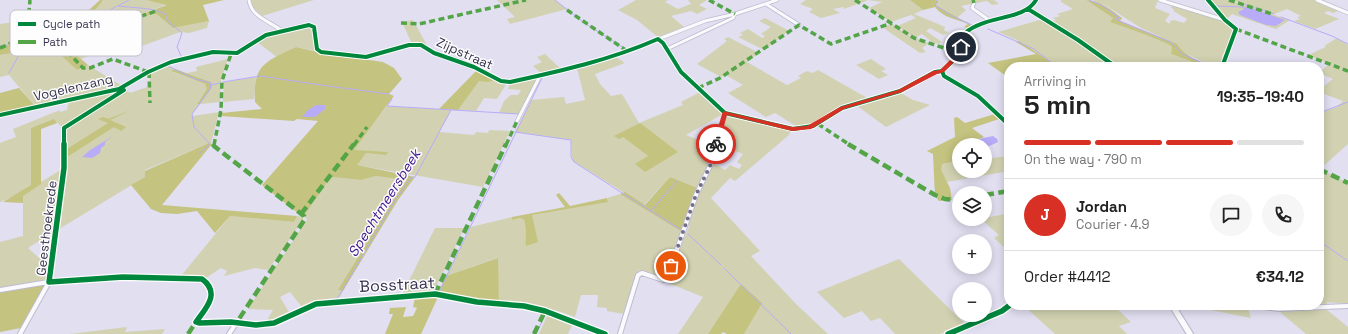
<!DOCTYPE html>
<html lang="en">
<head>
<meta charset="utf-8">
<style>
  :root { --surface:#fff; --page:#f6f6f6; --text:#222; --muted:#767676; --line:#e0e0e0; --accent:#d93025 }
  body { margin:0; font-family:"Space Grotesk",sans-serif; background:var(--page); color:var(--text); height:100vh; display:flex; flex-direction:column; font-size:15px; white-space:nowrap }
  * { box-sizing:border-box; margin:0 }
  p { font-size:13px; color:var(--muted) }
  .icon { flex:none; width:22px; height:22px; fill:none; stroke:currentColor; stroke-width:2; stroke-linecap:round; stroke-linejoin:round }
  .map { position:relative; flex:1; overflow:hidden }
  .details { position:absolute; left:1004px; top:62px; width:320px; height:248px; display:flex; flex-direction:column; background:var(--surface); border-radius:16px; box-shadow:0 2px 10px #0003 }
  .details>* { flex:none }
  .tools { position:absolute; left:952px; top:138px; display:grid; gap:8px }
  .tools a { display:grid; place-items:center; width:40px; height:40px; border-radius:50%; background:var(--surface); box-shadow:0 2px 10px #0003; font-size:20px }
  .pin { position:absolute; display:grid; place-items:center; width:34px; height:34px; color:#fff; margin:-17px; border:2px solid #fff; border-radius:50%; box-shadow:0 1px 4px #0007 }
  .courier { position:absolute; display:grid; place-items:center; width:40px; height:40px; margin:-20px; border:3px solid #d93025; border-radius:50%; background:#fff; color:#222; box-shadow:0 1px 5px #0007 }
  .summary em { font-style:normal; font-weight:600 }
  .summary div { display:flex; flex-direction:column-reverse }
  .summary { display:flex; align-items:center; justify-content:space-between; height:68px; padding:0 20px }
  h1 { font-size:26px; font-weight:600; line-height:30px }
  .bar { display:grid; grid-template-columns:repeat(4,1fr); gap:6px 4px; align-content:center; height:48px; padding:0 20px }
  .bar i { height:5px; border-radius:3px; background:var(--line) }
  .bar .active { background:var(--accent) }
  .bar p { grid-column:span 4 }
  .line { display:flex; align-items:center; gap:10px; padding:0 20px; border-top:1px solid var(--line) }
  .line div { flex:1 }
  .round { display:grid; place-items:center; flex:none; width:42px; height:42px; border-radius:21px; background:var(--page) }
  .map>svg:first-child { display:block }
</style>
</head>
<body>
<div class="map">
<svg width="1348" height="334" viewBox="0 0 1348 334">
  <rect width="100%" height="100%" fill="#e1dff0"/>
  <path fill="#d2d2b2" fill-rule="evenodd" d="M103 0H146L168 4 53 47 77 70 88 65 122 86 35 106 9 75 0 77V55L18 52V43L0 46V24L23 21 16 37C50 31 82 31 103 0Z
    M251 0H314L262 16 252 6Z
    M497 0H555L567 9 510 24 507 19 515 17Z
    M636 0H668L665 2 678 9 691 4 688 0H707L699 5 707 9 697 14 691 11 671 16 684 27 658 37 637 20 618 10Z
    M806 0H854L860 3 844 9 843 7 833 9 840 13 821 18 809 12 813 9 800 4Z
    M857 0H910L923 10 914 14 945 27 944 30 949 33 943 35 930 28 926 31 942 42 939 44 932 42 922 34 915 38 897 26 916 18 911 15 891 22 869 8 882 2 868 0 861 3Z
    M935 0H994L999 4 992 5 987 1 961 6 966 10 957 18 935 5Z
    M1061 0H1086L1113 18 1111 22C1120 25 1168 42 1172 47L1171 54 1207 67H1117L1050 22 1056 20 1053 18 1060 16 1057 14 1073 9 1061 2Z
    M1092 0H1158L1155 8 1170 14 1165 21 1170 24V21L1174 20 1184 23 1187 19 1175 12 1171 7 1174 5C1187 10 1229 18 1235 31L1229 46 1223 54 1220 67H1214L1187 54 1180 50 1176 44 1141 28 1105 5Z
    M1210 0H1228L1290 20 1276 29 1232 14 1227 19Z
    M1231 0H1317L1341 10 1333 13 1328 11 1324 13 1339 19 1315 29 1294 21 1300 19 1297 17 1301 16 1287 9 1274 14Z
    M155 13 173 28 209 21 207 28 189 33 180 32 131 50 124 48 120 43 81 59 66 46Z
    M765 18 789 31 764 50 738 37 743 35 740 33 748 29 762 38 765 36 761 34 771 27 759 21Z
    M1043 19 1078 40 1111 64 1093 67H1048L1056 66 1019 41 998 32Z
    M413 20 428 47 420 43 412 44 402 22Z
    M892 24 912 37 929 43 922 48 926 52 920 53 882 27Z
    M304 26 313 28 316 51 296 47 277 57 257 42 270 34Z
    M728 37 759 53 747 62 787 85 801 78 798 76 807 71 812 73 818 70 869 99 845 105 817 123 799 128 775 113 766 117 728 93 743 85 726 75 721 77 697 64 727 41 724 39Z
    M1337 38 1348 45V144L1320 169 1348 183V304L1327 302 1326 309 1348 327V334H1306L1274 307 1265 305H1319V131L1323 128 1319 126V113L1337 107 1343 101 1319 92V84L1324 86 1333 79 1319 73 1329 64 1308 55 1326 47 1324 46Z
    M545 54 562 70 542 74 533 66 542 62 537 57Z
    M616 57 625 63 595 74 600 84 611 96 622 94 639 123 683 105 681 102 700 92 722 112 723 114 686 135 714 146 710 160 698 188 670 177 644 205 573 161 572 157 571 140 515 132 531 100 564 97 566 104 585 100 577 68ZM623 137 678 152 648 156Z
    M228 59 221 80 220 102 200 104 193 113V116L219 112 211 143H209L145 170V177L59 229 67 157V127L126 90 130 93 150 86V72L167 65 175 69 172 72 205 84 208 89 197 103 200 104 212 87 211 82 187 73 197 71 196 67Z
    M871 59 886 69 881 71 888 75 879 79 856 65Z
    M256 77 254 99 223 102 224 82Z
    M532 78 537 79 519 114 499 113 504 101 511 95H518L521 90 508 89 510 83Z
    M479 80H495L507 83 497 99 484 98 476 111 458 110Z
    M124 88 62 127 54 120 31 128V185L17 195 0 202V143L16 137 13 129 60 110V112L67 110 69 101Z
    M899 92 913 100 930 105 886 127 856 105Z
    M387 106 451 110 439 132 474 135 476 132 488 133 489 130 510 131 483 187 356 165 366 153 386 155 353 150Z
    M725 115 791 130 789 135 735 181 730 178 711 198 760 251 751 256 796 304 828 334H744L761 303 727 306 708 334H678L703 297 666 282 689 227 688 222 711 162 725 170 730 165 739 169 742 165 737 162 743 154 717 144Z
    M1009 152V171L947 182 940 170 942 164 959 161V171H985V156L989 155 992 158 1007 156 1004 153Z
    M62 169 53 232 28 248 48 266H50L48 279 46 281 0 289V242L23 236V196L41 182Z
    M376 176 408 180 395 197 339 290 343 291 340 297 311 303 302 307 290 292 280 297 290 314 266 322 273 310 248 309 304 224 307 220 304 215 331 177 361 180Z
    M620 194 682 232 665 276 661 278 640 270 637 272 624 314 607 311V308L597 307 598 295H581L575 317C550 307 526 304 499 302L497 258 446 276 471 227 512 217V220L520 218 524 220C527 229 525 236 527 245L531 215 608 201 607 198Z
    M1009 213V252L994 238 999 235 981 219Z
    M230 216 294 222 297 216 303 217V220L268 270 255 268 224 276 227 271 221 268 206 278 181 276Z
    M435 228H464L435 289 428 292 403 293Z
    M899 259 965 324 940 334H895L880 318 871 321 862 311 844 318 817 292Z
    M1023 305H1113L1131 322 1119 326 1127 334H1055Z
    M1185 305H1243L1247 306 1251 318Z
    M548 314 573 323 568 334H539Z
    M127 327 125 332 165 329 162 334H70Z"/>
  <path fill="#c4c37f" d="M100 0H103C82 31 50 32 16 38L23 21 28 20 26 29 79 19Z
    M146 0H224L203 5 209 21 173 28 155 13 66 46 88 65 77 70 52 47 167 5Z
    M910 0H935L938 2 935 5 973 26 967 28 964 27 968 24C957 19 943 18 935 7L923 10Z
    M1086 0C1100 0 1111 10 1122 18L1120 21 1177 44C1184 56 1202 62 1214 67H1207L1171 54 1172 47C1168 42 1119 25 1110 22L1113 18Z
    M1019 41 1057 66 1009 67V75L1006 76 988 63 1036 54 1016 42Z
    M18 43 19 52 0 55V46Z
    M296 47 322 53 383 62 394 68 402 79 389 94 394 96 393 97 354 150 388 152 386 155 366 153 357 165 415 177 398 200 343 291 338 290 395 197 407 180 376 176 361 180 331 177 303 217 262 185 318 121 297 119 294 121 221 116 222 113 262 109 255 102C253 64 265 62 296 47Z
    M175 69 211 82 212 87 200 104H197L207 89 205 84 171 71Z
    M477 70 495 80 488 82 479 81 458 110 439 109Z
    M19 88 35 106 0 113V93Z
    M131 110 110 120 126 127 121 131 114 127 67 157V149L108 123 98 119 103 117 108 119Z
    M995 114 999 119 972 128 984 137 970 143 971 145H959V161L942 164 941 170 950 188 952 200 939 201 935 196 933 154 927 151 955 137 954 118 957 117 965 123Z
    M54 119 57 123 41 129V184L23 196V203L3 202 31 185V128Z
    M640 123 678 152 645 172 635 164 648 156 623 137 619 139 614 136Z
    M209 143 212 144 162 205 297 216 294 222 230 216 215 233 197 211 177 214 161 213 151 209 131 185 145 177V171Z
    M670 177 698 188 682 232 620 194 625 192 645 205Z
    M559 193 570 206 607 198 608 202 532 215 538 242 526 246C525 236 527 229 524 220L520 218 512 220V217L565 207 556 195Z
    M498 258 499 302 474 299 439 292 446 276Z
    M741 284 762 303 744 334H727L723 332 721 334H708Z
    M40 285 44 286 21 328 0 332V291Z
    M438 297 421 334H385L393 314H389L390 308 406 307 403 317 413 316 417 308 413 307 415 298Z"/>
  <path fill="#b8acf9" d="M1242 7 1251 8 1285 20 1276 26 1266 25 1240 15 1238 12 1244 9Z
    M316 105H325V109L315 117H302L308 110Z
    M113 136 105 142V145L101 148 100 153 92 158 82 157 90 150Z
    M993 136 997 139 998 142 985 148V145H971L979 139Z"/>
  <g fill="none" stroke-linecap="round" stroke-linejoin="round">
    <path stroke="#b8acf9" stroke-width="1" d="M129 0 118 6 150 9 164 13 168 21 182 33 177 47 182 58
      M555 0 583 22 627 50
      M936 0 938 2 935 5 952 16 972 25
      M1089 0 1101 5 1117 16 1119 18H1116L1117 20 1171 42 1182 54 1212 67
      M1231 0 1233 1
      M1239 3 1274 14
      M1215 6 1243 7
      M1281 17 1332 36 1348 44
      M988 29 1034 49 1057 67
      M11 44 18 43
      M19 44 54 36 80 27 117 6
      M0 46 7 45
      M166 65 195 79 211 83 210 85 221 83
      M1189 67 1199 62
      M9 73 19 55V45
      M223 82 260 76 342 88
      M343 88 389 94
      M392 99 387 106 519 114
      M1319 113 1348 102
      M515 132 571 140V157L574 162 610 185
      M62 144V127L83 114
      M199 154 210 144 194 127 192 114 211 88 210 85
      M62 161V170
      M611 186 680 229
      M651 211 677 181
      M688 234 721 265
      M53 237 60 183
      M1319 241 1348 261
      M724 268 791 334
      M46 279 49 270
      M439 292 543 76
      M328 300 336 299 339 296 395 200 411 178 415 177 451 110
      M536 334 546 313"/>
    <g stroke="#bebbd0" stroke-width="4.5">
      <path id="street-far1" d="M249 0C251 17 269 21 281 30
        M1160 0 1225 20
        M1208 0 1225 20 1236 29 1222 67
        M1317 0 1348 13
        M974 3 972 8 989 20
        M766 4 799 25
        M1028 9 1078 40 1116 67
        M658 39 663 43 681 72 725 113 793 129 813 126 842 108 900 91 935 72 942 71
        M667 49 733 18 735 14
        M0 115 119 89 148 72 171 62 213 52 237 53 271 33 306 25 314 27 317 49 321 52 366 57 409 45H421L434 53 474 67 501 81 510 82 582 66 620 54 705 21 735 14 777 0
        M517 121 540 76
        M64 145V128L113 97 127 85
        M716 145 725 113"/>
    </g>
    <g stroke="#bebbd0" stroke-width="6">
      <path id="street" d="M0 290 54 281 123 277 202 279C221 293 206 308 196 322H237L256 325 274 323 316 304 435 294 477 302 524 306 545 311 605 334
        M1251 305 1278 309 1348 306
        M20 334 49 282 64 168V144
        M229 334 237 322
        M620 334 638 275 642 273 663 280 667 278 696 195 710 166 716 144
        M948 334 1002 311 1010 305"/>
    </g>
    <g stroke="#bebbd0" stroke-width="5.5">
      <path id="secondary-far1" d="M1009 125 978 96 944 76 942 71C947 66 956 59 959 53 962 46 958 38 965 33 985 15 1024 21 1036 0"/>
    </g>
    <g stroke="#bebbd0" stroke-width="8">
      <path id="secondary" d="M1172 305 1190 334"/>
    </g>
    <use href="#street-far1" stroke="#fafafd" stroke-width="3"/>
    <use href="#street" stroke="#fafafd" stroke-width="4"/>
    <use href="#secondary-far1" stroke="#fafafd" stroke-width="4"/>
    <use href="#secondary" stroke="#fafafd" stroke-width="5.5"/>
    <path stroke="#53a548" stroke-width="3.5" stroke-dasharray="6 3.5" stroke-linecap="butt" d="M709 0 735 14
      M855 0 914 38 959 53
      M973 0 974 3
      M1229 0 1272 14
      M567 10 627 51
      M401 23 419 24 526 0
      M1236 29 1348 71
      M0 48C26 38 28 25 30 0
      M148 72 113 59 90 68H83L64 48 70 41 156 11
      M149 72 150 103
      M698 88 720 78 799 25 831 44 892 23
      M818 124 850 145
      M214 145 221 110 222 81 231 54
      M354 145 367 127
      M506 145 517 121"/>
    <path stroke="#53a548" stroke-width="4.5" stroke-dasharray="9 4.5" stroke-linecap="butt" d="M213 144 214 146 304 216 305 219 237 322
      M848 144 935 195 945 199 959 200
      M1319 169 1348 183
      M985 195 1009 191
      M301 214 354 144
      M435 294 506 144
      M188 334 196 322
      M534 334 545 311"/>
    <g stroke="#fdfdfd" stroke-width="6">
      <path id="cycleway-far1" d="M1208 0 1225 20 1236 29 1222 67
        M1028 9 1078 40 1116 67
        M942 71C947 66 956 59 959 53 962 46 958 38 965 33 985 15 1024 21 1036 0
        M942 71 944 76 978 96 1009 125
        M0 115 119 89 148 72 171 62 213 52 237 53 266 35 309 25 314 27 317 49 321 52 366 57 409 45H421L434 53 474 67 501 81 510 82C561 71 610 60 658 39L663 43 681 72 725 113 793 129 813 126 842 108 900 91 935 72 942 71
        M64 145V128L124 90"/>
    </g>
    <g stroke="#fdfdfd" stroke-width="8">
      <path id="cycleway" d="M64 144V168L49 282 123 277 202 279C221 293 206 308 196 322L199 323 231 322 256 325 274 323 316 304 435 294 477 302 524 306 545 311 605 334
        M948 334 1002 311 1010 305"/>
    </g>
    <use href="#cycleway-far1" stroke="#00873e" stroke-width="4"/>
    <use href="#cycleway" stroke="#00873e" stroke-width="5.5"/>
  </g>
  <path fill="#d93025" d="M959 46 964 47 958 58 944 72 937 74 902 92 844 109 811 129 792 131 727 115 719 144 716 146 713 144 723 111 792 127 807 126 840 107 898 90 933 71 940 70 954 56Z"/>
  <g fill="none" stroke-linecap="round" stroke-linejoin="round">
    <path stroke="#726f87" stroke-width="4" stroke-dasharray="0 7.2" d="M671 266 696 195 710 166 716 144"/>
  </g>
  <g text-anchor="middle" stroke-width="3" stroke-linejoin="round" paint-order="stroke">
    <g font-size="13" fill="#36324f" stroke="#fdfdfd">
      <text transform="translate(465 53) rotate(24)" y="5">Zijpstraat</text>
      <text transform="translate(73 87) rotate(-13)" y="5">Vogelenzang</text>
      <text transform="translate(46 228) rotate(-83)" y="5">Geesthoekrede</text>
    </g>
    <g font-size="14" font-style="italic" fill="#40178f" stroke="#fdfdfd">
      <text transform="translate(384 203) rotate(-58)" y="5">Spechtmeersbeek</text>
    </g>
    <g font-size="16" fill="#36324f" stroke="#fdfdfd">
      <text transform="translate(397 284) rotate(-3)" y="6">Bosstraat</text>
    </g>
  </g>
  <rect x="10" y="10" width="132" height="46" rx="6" fill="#fdfdfd" stroke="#c1c0c9" stroke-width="1"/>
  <rect x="18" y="22" width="18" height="4" fill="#00873e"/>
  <rect x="18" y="40" width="18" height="4" fill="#53a548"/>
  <g font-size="11" fill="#36324f">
    <text x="43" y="28">Cycle path</text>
    <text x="43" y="46">Path</text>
  </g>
</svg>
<div class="tools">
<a><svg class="icon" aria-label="locate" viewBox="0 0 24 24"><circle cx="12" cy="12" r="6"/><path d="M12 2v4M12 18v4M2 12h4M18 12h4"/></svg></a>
<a><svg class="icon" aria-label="layers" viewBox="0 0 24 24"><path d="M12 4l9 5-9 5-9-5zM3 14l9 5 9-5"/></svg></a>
<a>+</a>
<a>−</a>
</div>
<div class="pin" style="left:671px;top:266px;background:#ea580c"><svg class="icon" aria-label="bag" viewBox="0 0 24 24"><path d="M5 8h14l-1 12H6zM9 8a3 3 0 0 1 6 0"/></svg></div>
<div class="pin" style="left:961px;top:47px;background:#1f2937"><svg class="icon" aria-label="home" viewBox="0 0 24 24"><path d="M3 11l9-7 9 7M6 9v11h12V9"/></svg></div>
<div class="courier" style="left:716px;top:144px"><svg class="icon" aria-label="bike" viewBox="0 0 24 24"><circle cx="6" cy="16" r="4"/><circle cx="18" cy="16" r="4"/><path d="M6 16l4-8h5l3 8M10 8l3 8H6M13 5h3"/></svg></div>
<section class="details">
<div class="summary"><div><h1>5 min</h1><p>Arriving in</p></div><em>19:35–19:40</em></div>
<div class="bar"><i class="active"></i><i class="active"></i><i class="active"></i><i></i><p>On the way · 790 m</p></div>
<div class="line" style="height:72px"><b class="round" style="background:var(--accent);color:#fff">J</b><div><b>Jordan</b><p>Courier · 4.9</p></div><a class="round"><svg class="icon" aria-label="chat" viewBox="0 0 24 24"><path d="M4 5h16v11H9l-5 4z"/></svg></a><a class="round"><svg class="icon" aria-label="phone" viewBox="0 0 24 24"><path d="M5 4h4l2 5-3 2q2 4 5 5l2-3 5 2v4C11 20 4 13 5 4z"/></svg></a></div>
<div class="line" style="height:52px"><div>Order #4412</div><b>€34.12</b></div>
</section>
</div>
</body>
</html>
